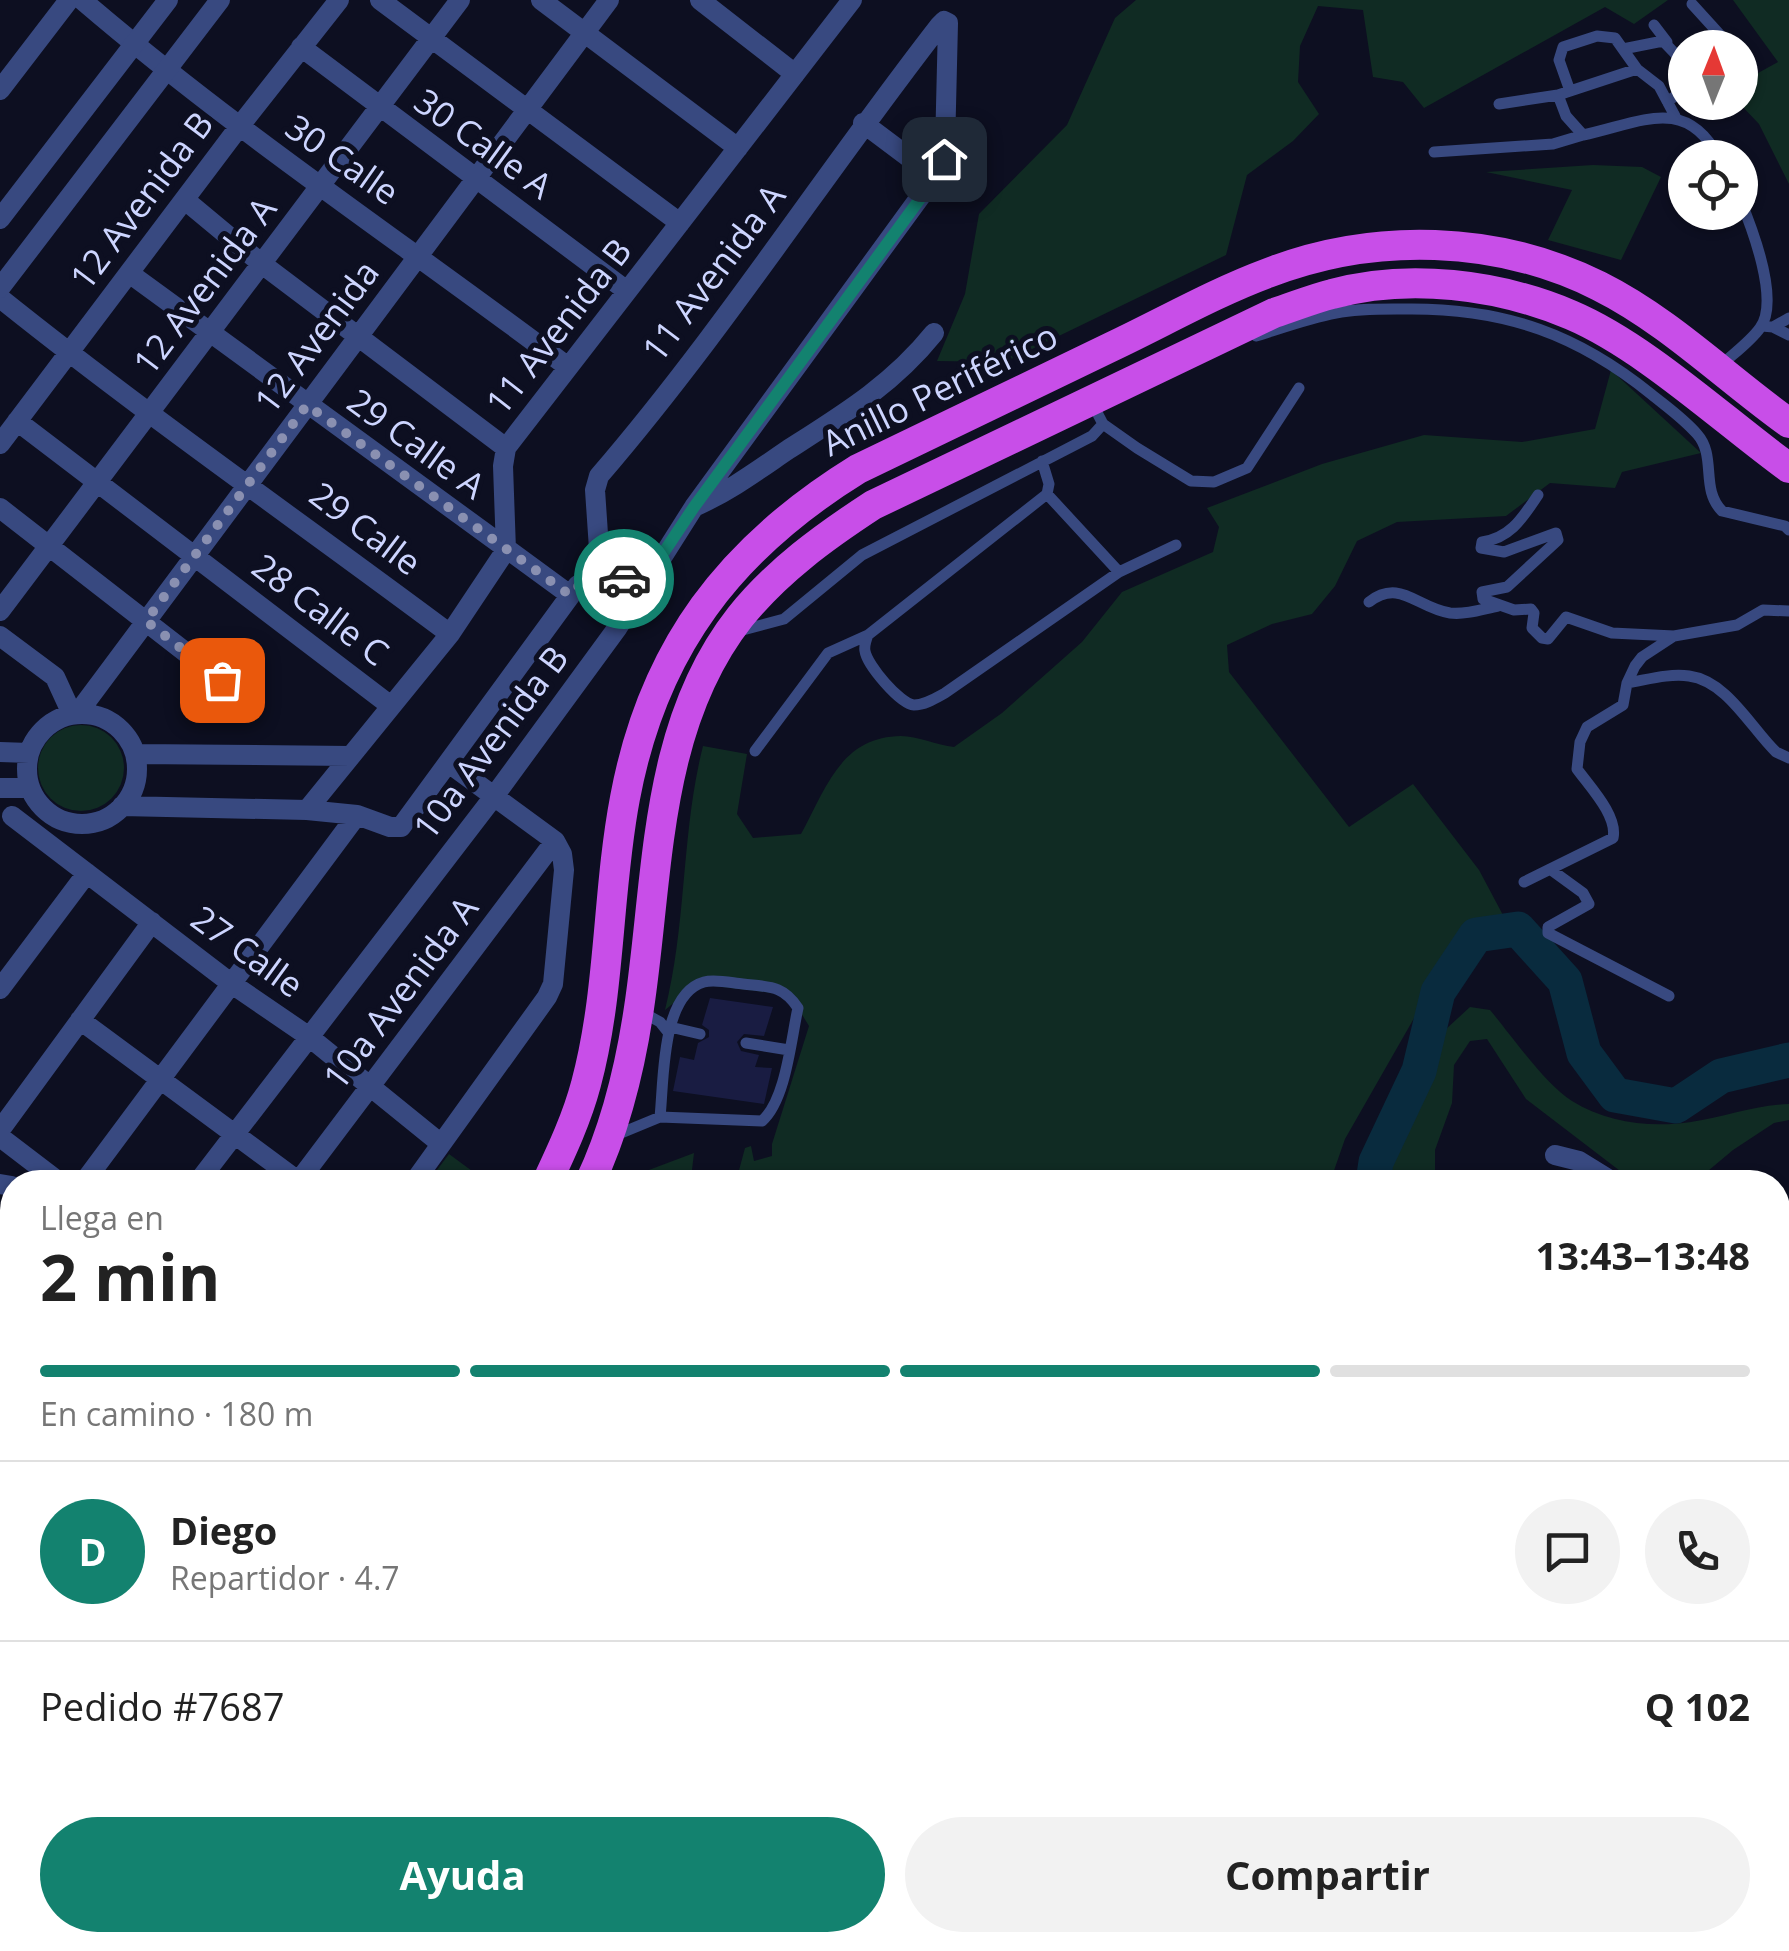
<!DOCTYPE html>
<html lang="es">
<head>
<meta charset="utf-8">
<style>
  :root { --surface:#fff; --page:#f2f2f2; --text:#222; --muted:#767676; --line:#e0e0e0; --accent:#13826f }
  body { margin:0; font-family:"Open Sans",sans-serif; background:var(--page); color:var(--text); height:100vh; display:flex; flex-direction:column; font-size:38px; white-space:nowrap }
  * { box-sizing:border-box; margin:0 }
  p { font-size:32px; color:var(--muted) }
  .icon { flex:none; width:55px; height:55px; fill:none; stroke:currentColor; stroke-width:2; stroke-linecap:round; stroke-linejoin:round }
  .map { position:relative; flex:1; overflow:hidden }
  .side { position:absolute; left:0px; top:1170px; width:1790px; height:782px; display:flex; flex-direction:column; background:var(--surface); border-radius:40px 40px 0 0; box-shadow:0 2px 8px #0004 }
  .side>* { flex:none }
  .needle { width:65px; rotate:1deg }
  .controls { position:absolute; left:1668px; top:30px; display:grid; gap:20px }
  .controls a { display:grid; place-items:center; width:90px; height:90px; border-radius:50%; background:var(--surface); box-shadow:0 2px 8px #0004; font-size:50px }
  .pin { position:absolute; display:grid; place-items:center; width:85px; height:85px; color:#fff; margin:-42px; border-radius:20px; box-shadow:0 5px 15px #0006 }
  .courier { position:absolute; display:grid; place-items:center; width:100px; height:100px; margin:-50px; border:8px solid #13826f; border-radius:50%; background:#fff; color:#222; box-shadow:0 2px 12px #0007 }
  .summary em { font-style:normal; font-weight:700 }
  .summary div { display:flex; flex-direction:column-reverse }
  .summary { display:flex; align-items:center; justify-content:space-between; height:170px; padding:0 40px }
  h1 { font-size:65px; font-weight:700; line-height:75px }
  .bar { display:grid; grid-template-columns:repeat(4,1fr); gap:15px 10px; align-content:center; height:120px; padding:0 40px }
  .bar i { height:12px; border-radius:8px; background:var(--line) }
  .bar .selected { background:var(--accent) }
  .bar p { grid-column:span 4 }
  .line { display:flex; align-items:center; gap:25px; padding:0 40px; border-top:2px solid var(--line) }
  .line div { flex:1 }
  .round { display:grid; place-items:center; flex:none; width:105px; height:105px; border-radius:52px; background:var(--page) }
  .button { display:flex; gap:20px; margin-top:auto; padding:20px 40px }
  .button a { flex:1; height:115px; border-radius:60px; background:var(--accent); color:#fff; font-size:40px; font-weight:700; line-height:115px; text-align:center }
  .button a+a { background:var(--page); color:var(--text) }
  .map>svg:first-child { display:block }
</style>
</head>
<body>
<div class="map">
<svg width="1789" height="1951" viewBox="0 0 1789 1951">
  <rect width="100%" height="100%" fill="#0d0f21"/>
  <path fill="#102b23" d="M1136 0H1668L1634 24 1605 7 1424 108 1403 82 1373 77 1363 10 1318 6 1300 46 1298 82 1319 114 1293 141 1247 175 1226 255 1005 362 937 361 965 294 979 214 1067 125 1115 18Z
    M1733 0H1789V184L1759 124 1739 103 1740 83 1778 62Z
    M1593 165 1642 167 1661 177 1621 260 1548 240 1572 190 1486 172Z
    M1611 370 1701 453 1622 472 1615 488 1550 483 1506 516 1397 522 1357 541 1335 586 1312 614 1272 624 1227 645 1229 672 1349 827 1413 784 1479 870 1512 932 1485 930 1453 950 1345 1139 1330 1182H617L694 1153 692 1170 738 1174 745 1148 751 1146 754 1161 772 1156V1144L809 1026 790 995 697 984 665 1010C687 923 681 833 703 746L747 754 737 814 753 838 801 834C826 789 840 737 901 736 917 736 937 745 954 747L1002 713 1082 642 1122 592 1213 552 1219 527 1207 508 1322 464 1424 435 1522 442 1595 429Z
    M38 768a43 43 0 1 1 86 0a43 43 0 1 1-86 0Z
    M1470 1007 1490 1010C1511 1035 1545 1084 1572 1101 1607 1123 1651 1128 1691 1122 1724 1117 1755 1105 1789 1104V1120L1774 1123 1733 1150 1696 1181 1644 1182 1624 1174 1526 1099 1487 1039 1470 1041 1454 1065 1452 1103 1435 1150V1182H1368L1375 1155 1445 1030Z
    M449 1154 487 1182H428Z
    M1778 1695 1780 1731 1789 1771V1951H1761L1754 1940H1778Z
    M369 1940H546L547 1951H369Z
    M634 1940H867L861 1951H637Z
    M919 1940H1044L1049 1951H915Z"/>
  <g fill="none" stroke-linecap="round" stroke-linejoin="round">
    <path stroke="#092b3e" stroke-width="6" d="M458 1940 461 1951"/>
    <path stroke="#092b3e" stroke-width="35" d="M1373 1182 1376 1162 1419 1071 1438 992 1476 935 1518 929 1565 981 1584 1053 1615 1095 1676 1106 1721 1076 1789 1060
      M884 1951 889 1940"/>
  </g>
  <path fill="#191c42" d="M710 998 773 1007 764 1036 744 1034 737 1042 741 1051 759 1055 755 1067 772 1068 764 1104 673 1091 680 1057 694 1060 698 1043 709 1037V1030L702 1025Z"/>
  <g fill="none" stroke-linecap="round" stroke-linejoin="round">
    <path stroke="#384980" stroke-width="11" d="M1692 4 1732 48
      M1654 25 1667 42
      M1623 49 1663 41 1685 64
      M1570 91 1559 60 1563 47 1597 36 1615 38 1637 69 1659 86 1675 116
      M1558 95 1566 116 1583 135C1640 123 1686 94 1719 158
      M1667 101 1685 91
      M1499 104 1558 95 1637 69
      M1434 152 1553 144 1583 135
      M1762 326 1773 327 1789 318
      M1773 327 1789 335
      M1256 336C1282 328 1309 318 1336 313 1361 308 1388 309 1412 309 1507 309 1578 335 1651 394 1667 407 1683 418 1697 434 1717 456 1700 489 1722 511L1785 526 1789 530
      M1720 366C1733 354 1750 342 1760 328 1780 301 1752 228 1740 199
      M1091 401 1103 424 1137 448 1191 481 1214 482 1247 468 1299 388
      M1042 461 1049 484 1047 494 868 635C866 640 864 646 865 651 867 665 900 704 914 705 925 705 936 698 945 693L1119 572 1176 545
      M1047 494 1119 572
      M1538 495C1523 517 1511 538 1482 542L1481 548 1504 552 1556 533 1558 540 1507 587 1482 592 1483 599 1514 610 1531 609 1534 613 1532 628 1542 638 1548 639 1566 617 1612 633 1674 636
      M1369 602C1400 578 1417 608 1450 613 1466 615 1483 609 1498 606
      M739 631 784 619 862 555 1092 436 1103 424
      M1627 683C1646 680 1669 673 1689 676 1727 681 1751 728 1776 752L1789 758
      M755 751 828 653 868 635
      M1550 869 1583 893 1589 904 1548 927V933L1669 996
      M1524 882 1613 838C1618 816 1590 787 1577 769L1580 742 1587 727 1623 705 1627 683 1635 666 1642 657 1674 636 1737 625 1763 610 1789 611
      M640 1011 660 1022 668 1032
      M670 1027 700 1034
      M746 1043 789 1050
      M614 1136 660 1117 762 1121C786 1100 791 1039 798 1008 783 985 769 987 743 984 732 983 715 979 704 982 661 994 664 1080 660 1117"/>
    <path stroke="#384980" stroke-width="20" d="M82 0C236 132 406 245 568 367
      M380 0 680 223
      M541 0 738 148
      M700 0 795 74
      M301 47 627 291
      M0 90 69 0
      M863 123 935 177
      M185 200 262 264 506 448
      M129 273 570 595
      M0 298C146 415 300 522 450 634
      M17 421 391 706
      M0 444 239 127 339 0
      M696 506C730 491 758 470 789 449 844 414 893 384 934 333
      M0 508 247 700
      M0 611 460 0
      M0 636 55 677 72 714
      M77 714 609 0
      M27 769a55 55 0 1 1 110 0a55 55 0 1 1-110 0Z
      M0 752 29 753
      M135 754 351 756
      M0 788H30
      M122 806 307 810 357 815 390 827H401L578 585 588 579H646
      M307 810 450 634 506 550 503 466 506 448 852 0
      M12 816 232 984 308 1036 440 1143
      M0 989 87 873
      M80 1020 298 1181
      M0 1130 152 922
      M0 1137 59 1182
      M1555 1155 1579 1161 1613 1182
      M84 1182 357 815
      M198 1182 495 795 618 627 694 507 939 171 945 148 948 23 944 21 940 25C824 174 722 333 599 476L595 490 601 578
      M298 1182 555 841
      M414 1182 547 997 553 984 564 870 562 854 555 841 450 764
      M0 1184 12 1186
      M0 1272 12 1273
      M0 1368 12 1369
      M0 1521 12 1523
      M1778 1618 1789 1639
      M0 1871 12 1878
      M162 1951 183 1940
      M1625 1951 1630 1940
      M1691 1951 1696 1940"/>
    <path stroke="#384980" stroke-width="20" d="M0 219 168 0
      M0 288 220 0"/>
    <path stroke="#c84ee8" stroke-width="30" d="M547 1182C562 1150 577 1118 586 1084 611 991 607 892 625 798 653 648 730 548 858 469 942 428 1027 388 1111 347 1162 323 1214 293 1268 273 1374 232 1497 235 1599 286 1669 321 1726 378 1789 423
      M590 1182C616 1127 630 1069 639 1008 659 876 653 727 740 617 777 571 824 537 873 505L1274 313C1293 307 1312 299 1332 294 1408 273 1498 284 1571 315 1644 346 1723 420 1789 468
      M0 1414 12 1416
      M0 1463 12 1465"/>
  </g>
  <g fill="none" stroke-linecap="round" stroke-linejoin="round">
    <path stroke="#8a90b1" stroke-width="10" stroke-dasharray="0 18" d="M222 680 146 621 307 405 570 595C585 575 601 578 624 579"/>
    <path stroke="#13826f" stroke-width="12" d="M624 579H646L694 507 936 177 944 159"/>
  </g>
  <g text-anchor="middle" stroke-width="10" stroke-linejoin="round" paint-order="stroke">
    <g font-size="35" fill="#cdd5ff" stroke="#0d0f21">
      <text transform="translate(483 144) rotate(36)" y="12">30 Calle A</text>
      <text transform="translate(342 160) rotate(35)" y="12">30 Calle</text>
      <text transform="translate(142 201) rotate(-53)" y="12">12 Avenida B</text>
      <text transform="translate(714 273) rotate(-53)" y="12">11 Avenida A</text>
      <text transform="translate(205 286) rotate(-53)" y="12">12 Avenida A</text>
      <text transform="translate(559 327) rotate(-52)" y="12">11 Avenida B</text>
      <text transform="translate(317 337) rotate(-53)" y="12">12 Avenida</text>
      <text transform="translate(940 390) rotate(-26)" y="12">Anillo Periférico</text>
      <text transform="translate(416 444) rotate(36)" y="12">29 Calle A</text>
      <text transform="translate(365 529) rotate(37)" y="12">29 Calle</text>
      <text transform="translate(320 610) rotate(37)" y="12">28 Calle C</text>
      <text transform="translate(491 743) rotate(-53)" y="12">10a Avenida B</text>
      <text transform="translate(247 952) rotate(36)" y="12">27 Calle</text>
      <text transform="translate(401 993) rotate(-53)" y="12">10a Avenida A</text>
    </g>
  </g>
</svg>
<div class="controls">
<a><svg class="needle" viewBox="-14 -14 28 28"><path d="M0-13l5 13h-10z" fill="#e53935"/><path d="M0 13l5-13h-10z" fill="#767676"/></svg></a>
<a><svg class="icon" aria-label="locate" viewBox="0 0 24 24"><circle cx="12" cy="12" r="6"/><path d="M12 2v4M12 18v4M2 12h4M18 12h4"/></svg></a>
</div>
<div class="pin" style="left:222px;top:680px;background:#ea580c"><svg class="icon" aria-label="bag" viewBox="0 0 24 24"><path d="M5 8h14l-1 12H6zM9 8a3 3 0 0 1 6 0"/></svg></div>
<div class="pin" style="left:944px;top:159px;background:#1f2937"><svg class="icon" aria-label="home" viewBox="0 0 24 24"><path d="M3 11l9-7 9 7M6 9v11h12V9"/></svg></div>
<div class="courier" style="left:624px;top:579px"><svg class="icon" aria-label="car" viewBox="0 0 24 24"><path d="M5 17H2v-5l4-1 3-4h7l3 4 3 1v5h-3M9 17h6M6 11h13"/><circle cx="7" cy="17" r="2"/><circle cx="17" cy="17" r="2"/></svg></div>
<section class="side">
<div class="summary"><div><h1>2 min</h1><p>Llega en</p></div><em>13:43–13:48</em></div>
<div class="bar"><i class="selected"></i><i class="selected"></i><i class="selected"></i><i></i><p>En camino · 180 m</p></div>
<div class="line" style="height:180px"><b class="round" style="background:var(--accent);color:#fff">D</b><div><b>Diego</b><p>Repartidor · 4.7</p></div><a class="round"><svg class="icon" aria-label="chat" viewBox="0 0 24 24"><path d="M4 5h16v11H9l-5 4z"/></svg></a><a class="round"><svg class="icon" aria-label="phone" viewBox="0 0 24 24"><path d="M5 4h4l2 5-3 2q2 4 5 5l2-3 5 2v4C11 20 4 13 5 4z"/></svg></a></div>
<div class="line" style="height:130px"><div>Pedido #7687</div><b>Q 102</b></div>
<div class="button"><a>Ayuda</a><a>Compartir</a></div>
</section>
</div>
</body>
</html>
